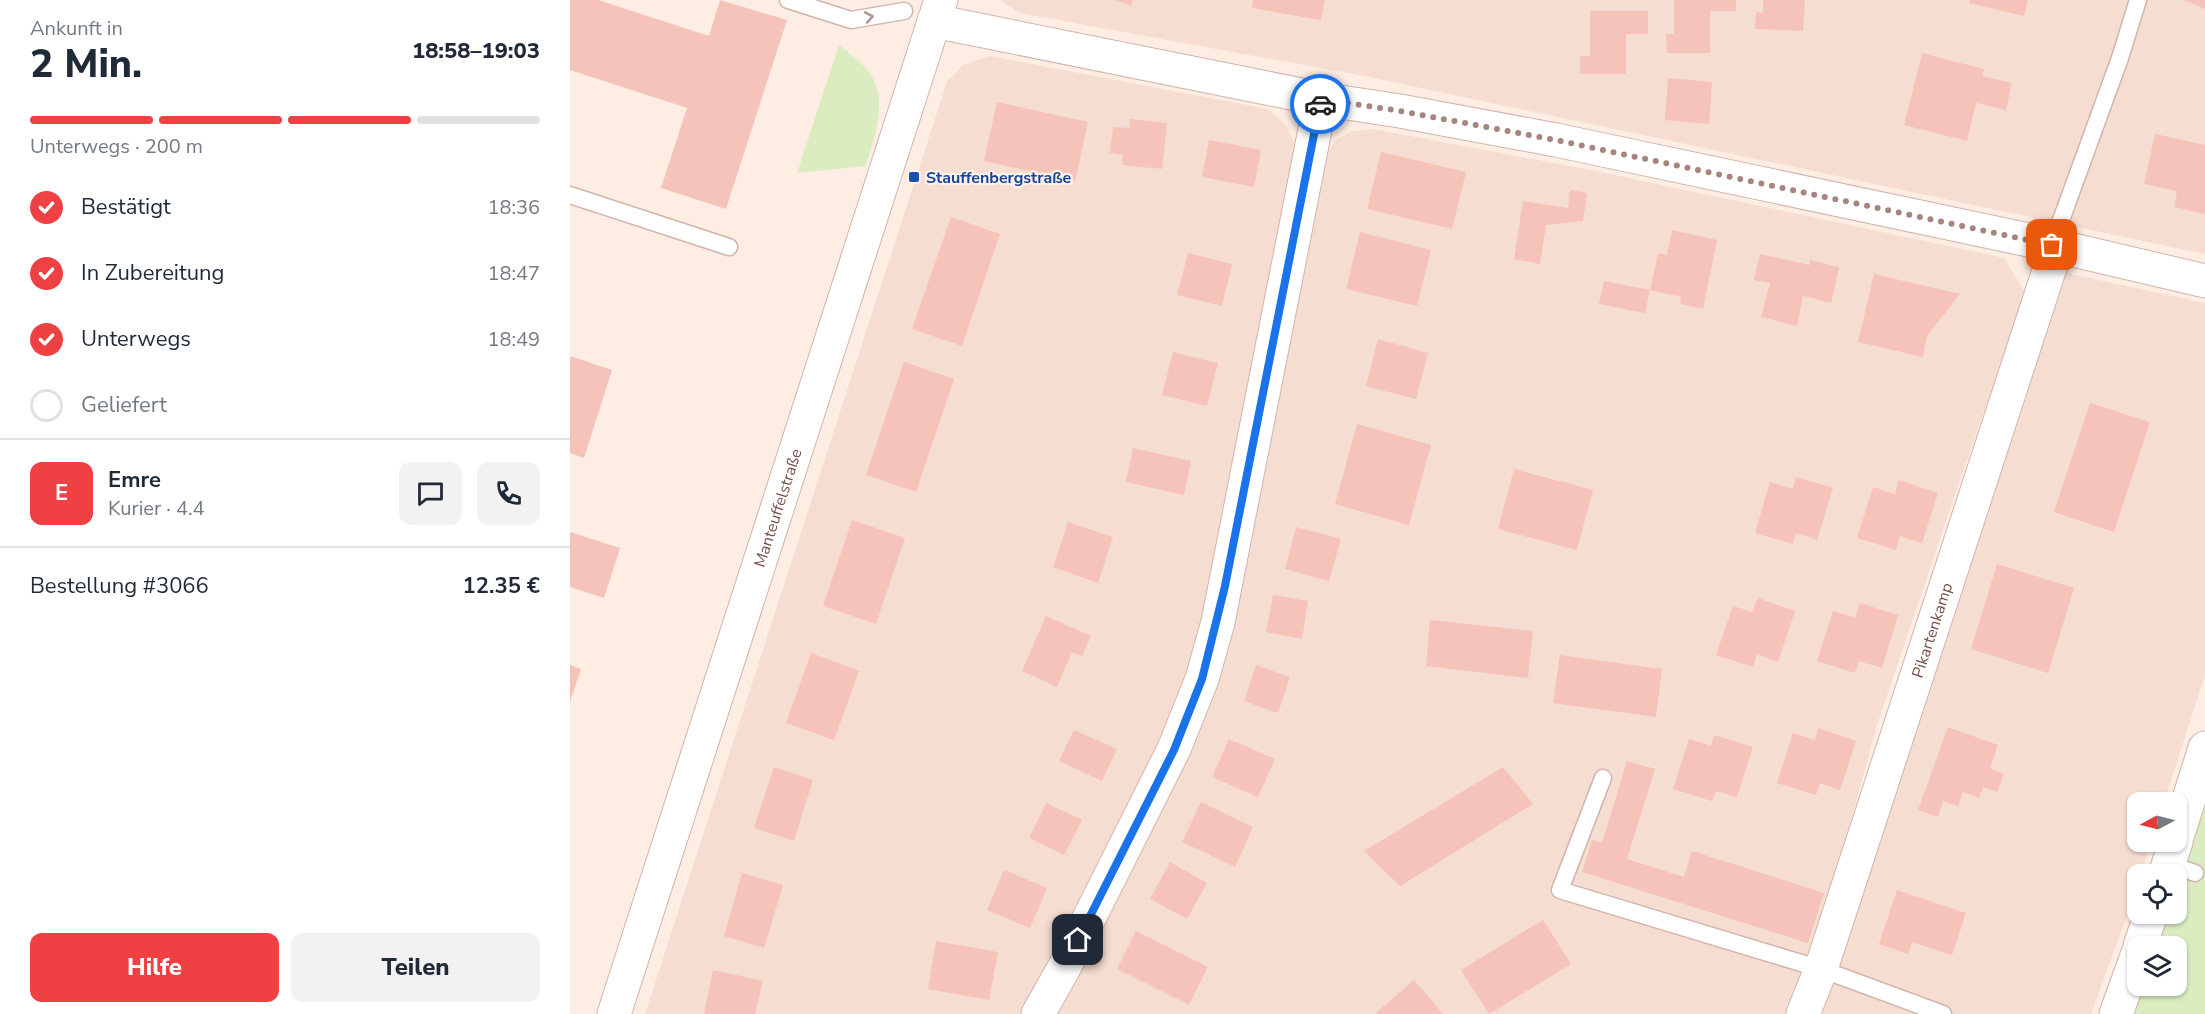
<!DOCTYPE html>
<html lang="de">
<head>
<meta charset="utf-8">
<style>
  :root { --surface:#fff; --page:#f2f2f3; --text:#1f2937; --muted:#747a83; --line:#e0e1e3; --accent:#ef4143 }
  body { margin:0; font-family:"Nunito Sans",sans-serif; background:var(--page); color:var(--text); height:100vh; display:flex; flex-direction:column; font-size:22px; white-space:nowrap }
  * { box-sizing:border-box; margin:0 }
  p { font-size:20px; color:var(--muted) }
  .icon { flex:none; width:33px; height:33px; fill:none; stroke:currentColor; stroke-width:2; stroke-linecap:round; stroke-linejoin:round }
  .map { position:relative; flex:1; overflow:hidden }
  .drawer { display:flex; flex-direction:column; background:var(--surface); width:570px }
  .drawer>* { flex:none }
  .needle { width:39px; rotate:263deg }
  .controls { position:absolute; left:1557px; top:792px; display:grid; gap:12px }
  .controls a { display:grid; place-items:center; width:60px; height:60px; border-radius:12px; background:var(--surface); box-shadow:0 2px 4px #0004; font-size:30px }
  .pin { position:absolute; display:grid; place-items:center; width:51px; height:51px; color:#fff; margin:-26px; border-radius:12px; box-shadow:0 3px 9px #0006 }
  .courier { position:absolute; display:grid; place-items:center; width:60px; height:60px; margin:-30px; border:4px solid #1a73e8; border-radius:50%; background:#fff; color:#222; box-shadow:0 2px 8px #0007 }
  .summary em { font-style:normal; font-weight:800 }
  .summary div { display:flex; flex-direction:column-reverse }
  .summary { display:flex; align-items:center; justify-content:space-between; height:102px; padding:0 30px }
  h1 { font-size:39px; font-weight:800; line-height:45px }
  .bar { display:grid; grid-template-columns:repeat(4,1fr); gap:9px 6px; align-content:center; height:72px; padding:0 30px }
  .bar i { height:8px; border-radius:4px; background:var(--line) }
  .bar .active { background:var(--accent) }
  .bar p { grid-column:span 4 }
  .line { display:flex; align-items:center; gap:15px; padding:0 30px; border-top:2px solid var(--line) }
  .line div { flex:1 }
  .round { display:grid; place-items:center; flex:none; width:63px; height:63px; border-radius:12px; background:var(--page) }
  ol { padding:0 30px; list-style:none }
  li { display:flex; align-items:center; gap:18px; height:66px }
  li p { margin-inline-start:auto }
  li .icon { padding:6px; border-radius:50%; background:var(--accent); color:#fff; stroke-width:4 }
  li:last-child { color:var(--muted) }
  li i { width:33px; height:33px; border:3px solid var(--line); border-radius:50% }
  .cta { display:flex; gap:12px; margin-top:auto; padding:12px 30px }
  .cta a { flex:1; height:69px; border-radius:12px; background:var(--accent); color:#fff; font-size:24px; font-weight:800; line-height:69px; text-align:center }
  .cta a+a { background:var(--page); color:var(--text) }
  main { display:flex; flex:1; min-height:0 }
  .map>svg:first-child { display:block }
</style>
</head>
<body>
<main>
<section class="drawer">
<div class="summary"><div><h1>2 Min.</h1><p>Ankunft in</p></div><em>18:58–19:03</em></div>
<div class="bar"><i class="active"></i><i class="active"></i><i class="active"></i><i></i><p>Unterwegs · 200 m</p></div>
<ol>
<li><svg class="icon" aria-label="check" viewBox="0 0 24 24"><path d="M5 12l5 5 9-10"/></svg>Bestätigt<p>18:36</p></li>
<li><svg class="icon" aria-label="check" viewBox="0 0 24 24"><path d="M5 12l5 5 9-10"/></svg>In Zubereitung<p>18:47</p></li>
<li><svg class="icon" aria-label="check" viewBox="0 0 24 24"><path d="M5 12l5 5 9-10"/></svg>Unterwegs<p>18:49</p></li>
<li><i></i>Geliefert</li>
</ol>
<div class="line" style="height:108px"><b class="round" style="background:var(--accent);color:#fff">E</b><div><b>Emre</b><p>Kurier · 4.4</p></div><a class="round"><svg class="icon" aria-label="chat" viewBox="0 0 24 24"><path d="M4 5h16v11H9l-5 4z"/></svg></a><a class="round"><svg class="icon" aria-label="phone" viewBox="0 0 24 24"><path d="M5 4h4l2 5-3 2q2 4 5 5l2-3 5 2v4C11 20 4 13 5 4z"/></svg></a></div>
<div class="line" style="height:78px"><div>Bestellung #3066</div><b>12.35 €</b></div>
<div class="cta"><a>Hilfe</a><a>Teilen</a></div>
</section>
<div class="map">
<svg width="1635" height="1014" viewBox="0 0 1635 1014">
  <rect width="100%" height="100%" fill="#feede3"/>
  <path fill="#f6ddd1" d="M430 0H1635V254L794 76 450 13Z
    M420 56 698 109 717 126 727 151 626 656 590 746 454 1014H75L377 82 393 65Z
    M803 129 1026 171 1434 258 1456 294 1395 465 1308 722 1261 892 1222 1014H482L635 712 753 160 766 140 783 131Z
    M1496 273 1635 303V675L1594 802H1568V842H1581L1571 874H1568L1567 884 1563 899 1521 1014H1252Z"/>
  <path fill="#dcecc1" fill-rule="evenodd" d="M269 45C278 52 287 59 295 67 321 96 305 133 296 166L227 173Z
    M1619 799 1635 803V1014H1542L1578 914H1606V874ZM1568 946H1606V986H1568Z"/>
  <path fill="#f5c3b9" d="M0 0H28L139 36 150 0 217 20 156 209 91 188 117 108 0 70Z
    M545 0H563L561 6Z
    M683 0H755L751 20 682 8Z
    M1104 0H1166V11H1140V53H1097L1096 34H1104Z
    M1193 0H1235L1233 31 1185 29 1186 12 1193 13Z
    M1400 0H1458L1454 16 1399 3Z
    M1614 0H1635V9Z
    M1020 11H1078V34H1056V74H1010V56H1020Z
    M1352 53 1414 69 1412 76 1442 83 1436 110 1406 103 1397 141 1334 125Z
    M1098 78 1142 82 1139 124 1095 120Z
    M427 102 518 122 505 181 414 161Z
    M560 119 597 123 592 169 552 165 553 155 540 153 543 127 559 128Z
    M1585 134 1635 145V214L1604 207 1607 191 1574 184Z
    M639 140 691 150 684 187 632 177Z
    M811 152 896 172 882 229 797 209Z
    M1000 190 1017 193 1013 221 976 225 970 264 944 259 953 201 998 208Z
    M381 217 430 234 392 346 342 329Z
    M1102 230 1147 240 1133 309 1110 304 1111 297 1080 290 1075 313 1029 304 1034 281 1080 290 1088 253 1097 255Z
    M790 232 861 250 847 306 776 289Z
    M618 253 662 264 652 306 607 295Z
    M1190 254 1240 265V260L1269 267 1261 303 1233 296 1227 326 1191 317 1200 283 1184 280Z
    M1304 274 1390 294 1357 336 1353 357 1288 342Z
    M808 339 858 353 846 399 796 386Z
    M603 352 648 363 637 406 592 395Z
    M0 356 42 370 14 458 0 453Z
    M334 362 384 379 346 492 296 475Z
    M1520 403 1580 422 1544 532 1484 512Z
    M787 424 861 445 839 525 765 504Z
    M563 448 621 461 614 495 556 482Z
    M944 469 1023 490 1007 550 928 529Z
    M1226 477 1263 488 1247 540 1226 533 1223 544 1185 533 1200 482 1223 489Z
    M1329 480 1368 493 1352 543 1330 536 1326 550 1287 538 1303 487 1325 494Z
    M282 520 335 538 306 624 253 606Z
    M498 522 543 537 528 583 483 567Z
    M726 527 771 539 759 581 715 569Z
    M0 532 50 548 34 598 0 587Z
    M1427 564 1504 588 1478 673 1401 649Z
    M703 595 738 601 732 639 696 632Z
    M1188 598 1225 611 1208 662 1187 654 1183 667 1146 655 1163 606 1182 612Z
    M1290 603 1328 615 1312 668 1289 661 1285 673 1247 661 1263 611 1285 618Z
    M476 616 521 636 512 656 502 652 487 687 452 671Z
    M860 620 963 631 958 678 856 666Z
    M241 653 289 671 264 740 216 723Z
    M990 655 1092 669 1086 717 983 703Z
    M0 665 11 669 0 702Z
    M686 665 720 677 708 713 674 701Z
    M1378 727 1428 745 1420 768 1434 774 1427 792 1413 787 1409 798 1393 792 1388 806 1373 801 1368 817 1348 810Z
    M1248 728 1286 741 1270 790 1250 783 1246 795 1207 783 1223 733 1245 740Z
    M504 730 547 749 532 781 489 761Z
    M1144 735 1183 747 1167 797 1146 791 1142 801 1103 789 1119 739 1141 746Z
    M659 739 705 759 688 797 642 777Z
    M1057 761 1085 769 1057 859 1114 877 1122 851 1254 893 1238 943 1012 872 1022 840 1032 843Z
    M204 767 243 780 224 841 184 828Z
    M933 767 963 804 830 886 794 851Z
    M631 802 683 827 665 867 612 842Z
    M476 803 512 820 494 855 459 838Z
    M600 862 637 883 617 919 580 899Z
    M434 870 477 888 460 928 417 910Z
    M172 873 213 885 194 948 154 936Z
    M1327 890 1396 913 1382 955 1342 942 1338 954 1309 944Z
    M973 920 1001 964 919 1014 891 970Z
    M566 931 638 967 619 1005 547 969Z
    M366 941 428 952 419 1000 358 989Z
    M143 970 193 981 185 1014H134Z
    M844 980 873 1014H805L822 999Z"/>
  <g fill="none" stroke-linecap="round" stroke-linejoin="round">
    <g stroke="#d2b4ab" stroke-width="19">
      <path id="service" d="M218 0 281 20 334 11
        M0 195 159 247
        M1482 245 1550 58 1568 0
        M1033 778 990 890 1251 969 1373 1014
        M1599 864 1625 873"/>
    </g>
    <g stroke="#d2b4ab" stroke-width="35">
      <g id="minor">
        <path d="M364 21 751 99 830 111 986 140 1482 245 1635 281"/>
        <path id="s1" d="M44 1014 371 0"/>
        <path d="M468 1014 495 966 604 749 632 679 648 622 751 99"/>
        <path id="s2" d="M1233 1014 1251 969 1487 246"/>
      </g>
    </g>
    <g stroke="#d5b2a9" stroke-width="35">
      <path id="secondary" d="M1606 840 1635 748
        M1595 874 1606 842
        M1570 946 1581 914
        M1546 1014 1568 953"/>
    </g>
    <use href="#service" stroke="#fff" stroke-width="16"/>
    <use href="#minor" stroke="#fff" stroke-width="33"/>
    <use href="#secondary" stroke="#fff" stroke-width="33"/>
  </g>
  <defs><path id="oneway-chevron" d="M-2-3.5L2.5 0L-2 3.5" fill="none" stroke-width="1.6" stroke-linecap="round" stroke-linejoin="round" transform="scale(1.5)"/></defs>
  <use stroke="#ad9491" href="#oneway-chevron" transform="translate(299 17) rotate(-10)"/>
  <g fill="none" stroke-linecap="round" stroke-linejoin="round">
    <path stroke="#a6857e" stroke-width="6" stroke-dasharray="0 10.8" d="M750 104 751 99 830 111 986 140 1482 245"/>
    <path stroke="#1a73e8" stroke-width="8" d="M508 940 604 750 632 679 655 586 750 104"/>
  </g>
  <rect fill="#1a4fb4" stroke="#fff2eb" stroke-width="2" x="338" y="171" width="12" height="12" rx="3"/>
  <g text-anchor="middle" stroke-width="4.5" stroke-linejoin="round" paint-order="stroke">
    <g font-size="16" font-weight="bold" fill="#164399" stroke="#fff2eb" text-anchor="start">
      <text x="356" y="183">Stauffenbergstraße</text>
    </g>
    <g font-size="16" fill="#774d47" stroke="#fff2eb">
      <text dy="6" stroke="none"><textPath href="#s1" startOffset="532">Manteuffelstraße</textPath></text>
      <text dy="6" stroke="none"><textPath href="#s2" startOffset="405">Pikartenkamp</textPath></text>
    </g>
  </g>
</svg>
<div class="controls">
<a><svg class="needle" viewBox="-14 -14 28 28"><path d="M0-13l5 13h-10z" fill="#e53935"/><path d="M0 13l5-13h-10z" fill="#747a83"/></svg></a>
<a><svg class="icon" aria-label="locate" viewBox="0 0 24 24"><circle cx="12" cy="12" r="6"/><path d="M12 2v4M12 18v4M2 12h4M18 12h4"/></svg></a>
<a><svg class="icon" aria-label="layers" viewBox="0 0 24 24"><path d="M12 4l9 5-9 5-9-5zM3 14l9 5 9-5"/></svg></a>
</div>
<div class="pin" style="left:1482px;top:245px;background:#ea580c"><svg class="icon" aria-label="bag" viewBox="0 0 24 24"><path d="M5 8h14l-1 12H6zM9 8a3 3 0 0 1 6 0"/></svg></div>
<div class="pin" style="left:508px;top:940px;background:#1f2937"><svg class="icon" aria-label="home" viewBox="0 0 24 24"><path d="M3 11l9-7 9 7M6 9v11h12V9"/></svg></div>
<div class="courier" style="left:750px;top:104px"><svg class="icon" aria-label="car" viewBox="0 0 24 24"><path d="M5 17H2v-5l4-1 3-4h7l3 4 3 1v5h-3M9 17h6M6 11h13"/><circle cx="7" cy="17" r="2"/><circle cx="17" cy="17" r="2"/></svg></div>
</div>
</main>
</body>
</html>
